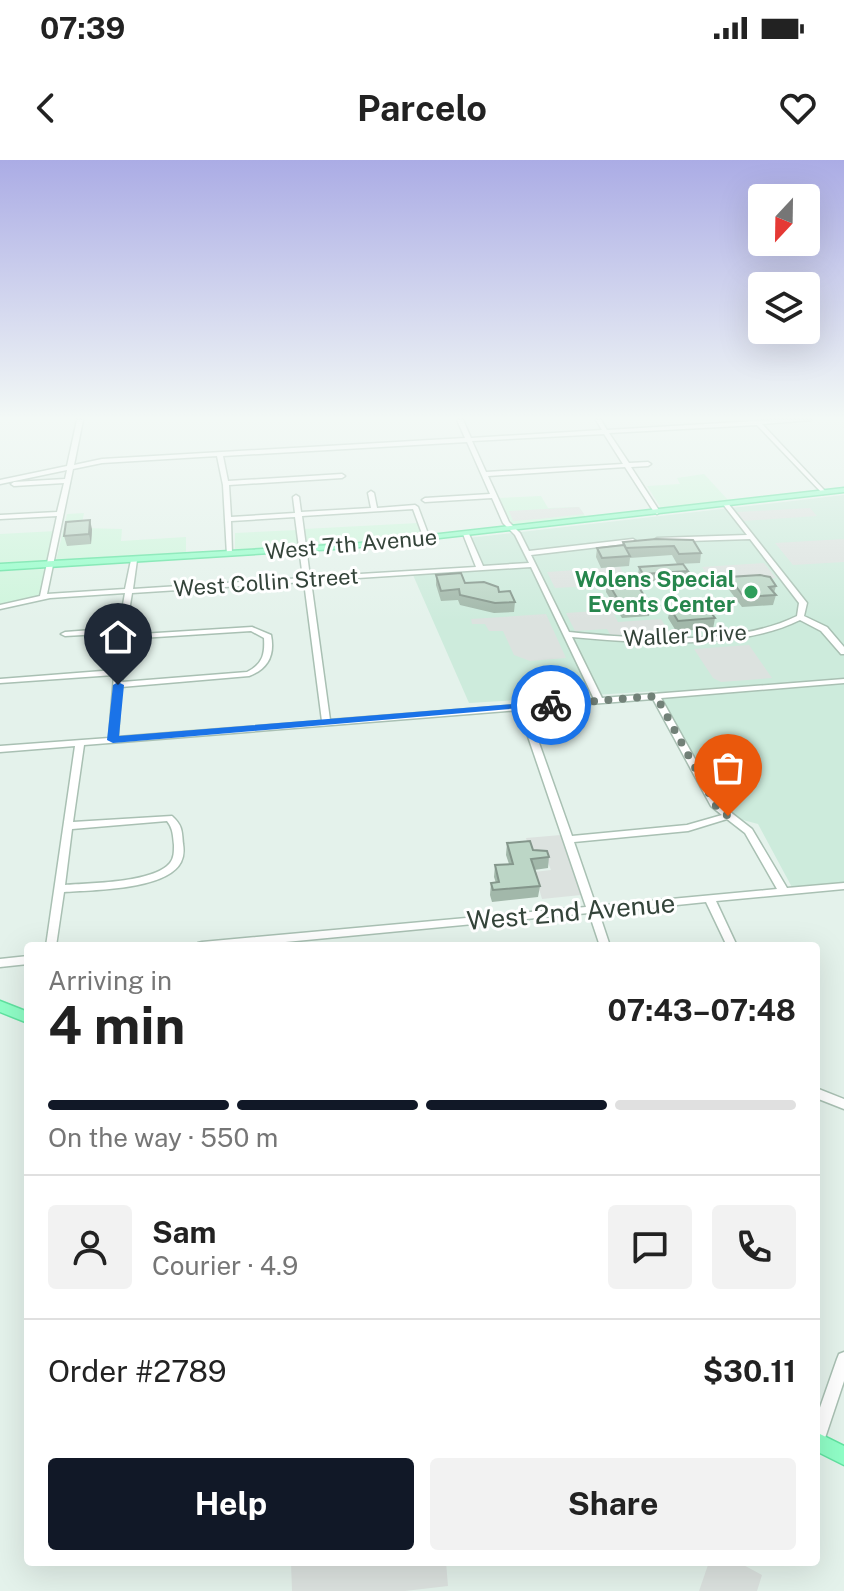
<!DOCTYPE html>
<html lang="en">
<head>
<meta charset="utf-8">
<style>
  :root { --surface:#fff; --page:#f2f2f2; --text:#222; --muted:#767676; --line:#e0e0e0; --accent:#111827 }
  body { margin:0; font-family:"Public Sans",sans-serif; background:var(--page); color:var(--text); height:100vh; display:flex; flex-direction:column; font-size:30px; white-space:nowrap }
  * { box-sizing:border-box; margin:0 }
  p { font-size:26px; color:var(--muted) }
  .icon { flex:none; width:44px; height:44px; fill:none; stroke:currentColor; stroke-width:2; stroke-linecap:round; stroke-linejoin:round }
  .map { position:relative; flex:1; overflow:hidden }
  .panel { position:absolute; left:24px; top:782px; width:796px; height:624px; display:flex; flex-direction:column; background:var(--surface); border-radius:8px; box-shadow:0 8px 32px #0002 }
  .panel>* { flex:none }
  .needle { width:52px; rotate:202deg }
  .controls { position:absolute; left:748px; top:24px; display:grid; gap:16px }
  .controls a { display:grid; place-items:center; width:72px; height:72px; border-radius:8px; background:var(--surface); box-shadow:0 8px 32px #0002; font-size:40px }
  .pin { position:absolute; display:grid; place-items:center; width:68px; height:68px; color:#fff; margin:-82px -34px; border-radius:50% 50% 50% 0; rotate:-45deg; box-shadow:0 0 8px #0007 }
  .pin .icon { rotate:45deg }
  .courier { position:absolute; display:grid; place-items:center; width:80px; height:80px; margin:-40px; border:6px solid #1a73e8; border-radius:50%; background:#fff; color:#222; box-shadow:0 2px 10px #0007 }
  .head em { font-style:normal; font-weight:700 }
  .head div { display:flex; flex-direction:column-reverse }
  .head { display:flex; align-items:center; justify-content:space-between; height:136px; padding:0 24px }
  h1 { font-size:52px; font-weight:700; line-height:60px }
  .bar { display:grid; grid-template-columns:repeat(4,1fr); gap:12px 8px; align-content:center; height:96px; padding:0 24px }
  .bar i { height:10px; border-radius:6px; background:var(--line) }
  .bar .selected { background:var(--accent) }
  .bar p { grid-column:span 4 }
  .line { display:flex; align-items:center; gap:20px; padding:0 24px; border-top:2px solid var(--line) }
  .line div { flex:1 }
  .round { display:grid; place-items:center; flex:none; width:84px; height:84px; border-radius:8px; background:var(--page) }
  .button { display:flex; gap:16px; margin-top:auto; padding:16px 24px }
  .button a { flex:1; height:92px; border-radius:8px; background:var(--accent); color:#fff; font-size:32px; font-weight:700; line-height:92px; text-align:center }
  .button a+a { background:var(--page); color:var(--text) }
  .status { display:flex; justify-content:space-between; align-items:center; height:56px; padding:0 40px; background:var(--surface); direction:ltr }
  .status svg { height:22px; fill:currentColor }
  header { display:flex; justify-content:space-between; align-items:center; height:104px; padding:0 24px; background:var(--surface); font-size:36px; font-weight:700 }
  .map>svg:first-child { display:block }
</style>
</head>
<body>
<div class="status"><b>07:39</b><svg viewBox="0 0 49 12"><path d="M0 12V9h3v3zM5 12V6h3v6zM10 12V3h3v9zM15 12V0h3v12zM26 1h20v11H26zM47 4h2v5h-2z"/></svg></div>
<header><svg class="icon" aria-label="back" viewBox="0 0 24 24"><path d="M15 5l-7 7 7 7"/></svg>Parcelo<svg class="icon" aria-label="heart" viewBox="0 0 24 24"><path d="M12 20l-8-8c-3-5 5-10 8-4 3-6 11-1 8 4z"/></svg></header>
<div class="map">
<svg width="844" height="1431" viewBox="0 0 844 1431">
  <rect width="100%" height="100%" fill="#e4f2eb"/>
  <path fill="#cef5dc" d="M704 314 728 340 661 348 647 326 680 324 677 318Z
    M541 336 548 348 579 347 586 357 513 365 498 338Z
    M84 353 81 368 122 369 121 381 186 377V394L56 401 67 354Z
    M418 363 421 376 308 386 304 369Z
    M297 370 299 387 235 390V373Z
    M56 371 50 402 0 405V374Z
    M46 409 39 436 0 445V411Z"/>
  <path fill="#cdebdc" d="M844 335V725L794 731 758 664 728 656 657 531 469 543 413 415 480 411 468 378Z"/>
  <path fill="#dce2df" d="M579 347 584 354 539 359 513 361 509 351Z
    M810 348 817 356 743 361 737 352Z
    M844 379V402L793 405 775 383Z
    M764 403 776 418 713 422 702 407Z
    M620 407 629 424 555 428 547 412Z
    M612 450 618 462 661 459 671 475 611 476 607 469 575 471 566 453Z
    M546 454 566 498 530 501 514 495 503 471H489L485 464H472L471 459Z
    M749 485 772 518 721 522 713 518 694 489Z
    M561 675 581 735 542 739 534 712 551 710 547 700 533 701 526 678Z
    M291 1402H446L448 1426 405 1431H292Z
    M709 1402H738L762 1415 757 1431H699Z"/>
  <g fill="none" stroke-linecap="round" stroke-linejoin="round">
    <g stroke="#a9c0b3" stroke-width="3">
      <path id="minor" d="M77 260H83L74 305 102 299 465 278 457 260H463L471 278 602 270 596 260H601L607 270 773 260H811L762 264 825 331 826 332 823 334 757 265 609 273 629 303 648 302 651 304 648 306 631 307 660 352 657 354 654 352 625 307 488 316 509 362 520 373 529 391 633 379 636 381 633 383 531 395 569 472C638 479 734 487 797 456L799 443 750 379 657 382 654 380 657 378 747 375 722 343 727 342 807 443 804 456 827 467 844 487V494H841L821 471 800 460C738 491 640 483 572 477L602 538 844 519V523L661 538 720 644 752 669 787 728 844 723V729L716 741 737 786H727L706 742 599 753 610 786H600L589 753 243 786H197L198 783 202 782 586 747 519 550 84 585 73 662 172 656C182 665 182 670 183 684 184 690 184 696 181 702 167 730 92 730 64 732L56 786H46L75 586 0 592V586L109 578 114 515 0 523V519L115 510 118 473 65 476 61 474 65 472 119 468 125 433 50 438 0 449V445L40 436 57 356 0 359V355L57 352 64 323 14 326 11 324 14 322 65 319 67 310 0 324V320L67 306ZM604 274 623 304 486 312 472 281ZM467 282 490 334 425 338 422 340 425 342 492 338 503 363 515 375 529 403 483 406 469 374 466 372 463 374 476 407 310 417 302 356 413 349 424 379 429 380 430 379 418 347 415 345 377 348 374 333 371 331 368 333 371 348 301 352 299 337 296 335 293 337 295 353 231 357 229 325 342 318 345 316 342 314 228 321 223 296ZM217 296 223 325 227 395 232 394 231 361 295 357 303 418 133 429 137 400 134 398 131 400 125 429 47 434 73 309 102 303ZM531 407 594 539 330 560 311 421ZM304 422 322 561 118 577 121 527 249 516C268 509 275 495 271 475L252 467 125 475 132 433ZM251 471 264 478C265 494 263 504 247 512L122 522 124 512 123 510 125 479ZM653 539 711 646 722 655 687 665 572 676 527 549ZM727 659 745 673 777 729 596 746 574 682 688 671ZM167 661C173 668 173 676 174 685 174 692 174 698 170 703 154 723 89 723 65 725L72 669Z
        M28 796V804L0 807V799Z
        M816 928 844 939V949L816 938Z
        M844 1192V1221L824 1281 821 1286 816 1289V1259L837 1199 839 1194Z"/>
    </g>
    <g stroke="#60e3a0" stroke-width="3">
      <path id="major" d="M844 328V332L351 388 0 410V404L351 384Z
        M0 841 28 852V863L0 852Z
        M816 1272 844 1286V1305L816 1291Z"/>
    </g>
    <use href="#minor" fill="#fff" fill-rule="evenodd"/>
    <use href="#major" fill="#90fec7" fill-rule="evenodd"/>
  </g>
  <path fill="#a2b8aa" d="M92 369 91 384 67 386 64 376Z
    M656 379 701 393 700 403 677 404 672 395 630 398 629 406 601 408 596 397 597 388 622 385 623 382Z
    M639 407 688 411 687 419 642 422 638 415Z
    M436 415 499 432 515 442 514 452 494 453 460 445 458 440 441 441 436 425Z
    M729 417 776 426 774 433 776 435 773 445 742 447 727 427Z
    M607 421 651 446 649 456 622 458 606 432Z
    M670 448 715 458 713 469 676 471 668 458Z
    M507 683 533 690 549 697 548 708 534 710 540 726 538 737 492 742 490 735 491 723H496L494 717 495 705 509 704 506 695Z"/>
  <path fill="#84968b" d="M90 360 92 369 91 384 89 374Z"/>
  <path fill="#bcd6c6" stroke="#84968b" stroke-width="2" d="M90 360 89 374 64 376 66 362Z
    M656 379 693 380 701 393 679 394 674 386 626 388 623 382Z
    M624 385 630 396 602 398 597 388Z
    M683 404 688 411 643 414 639 407Z
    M461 413 465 423 484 422 498 427 499 432 510 431 515 442 495 443 460 435 459 429 441 431 436 415Z
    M760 415 770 417 776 426 769 427 776 435 744 437 729 417Z
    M634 420 651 446 623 448 607 421Z
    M706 446 715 458 678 461 670 448Z
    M530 681 533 690 547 691 549 697 531 699 540 726 493 730 491 723 499 722 495 705 513 704 507 683Z"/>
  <linearGradient id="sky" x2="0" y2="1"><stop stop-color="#abace5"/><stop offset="0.56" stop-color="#f3f9f6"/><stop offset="1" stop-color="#f3f9f6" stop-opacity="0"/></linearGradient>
  <rect width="844" height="461" fill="url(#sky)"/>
  <path fill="#1a73e8" d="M118 522 124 525 119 576 551 541 556 545 113 583 107 580 113 525Z"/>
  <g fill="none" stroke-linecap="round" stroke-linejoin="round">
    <path stroke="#728178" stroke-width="8" stroke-dasharray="0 14.4" d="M551 545 656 536 716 646 728 656"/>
  </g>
  <circle fill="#2e9e5b" stroke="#fff" stroke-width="3" cx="751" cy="432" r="8"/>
  <g text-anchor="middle" stroke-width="6" stroke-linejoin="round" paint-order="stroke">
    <g font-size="22" fill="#34443a" stroke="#fff">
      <text transform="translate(351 384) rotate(-5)" y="8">West 7th Avenue</text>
      <text transform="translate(266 422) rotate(-4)" y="8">West Collin Street</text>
      <text transform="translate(685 475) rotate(-3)" y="8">Waller Drive</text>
    </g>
    <g font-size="22" font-weight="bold" fill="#27864d" stroke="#fff" text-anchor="end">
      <text x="735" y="427">Wolens Special<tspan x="735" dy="25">Events Center</tspan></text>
    </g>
    <g font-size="26" fill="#34443a" stroke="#fff">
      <text transform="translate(571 752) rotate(-5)" y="9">West 2nd Avenue</text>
    </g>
  </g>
</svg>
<div class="controls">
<a><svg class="needle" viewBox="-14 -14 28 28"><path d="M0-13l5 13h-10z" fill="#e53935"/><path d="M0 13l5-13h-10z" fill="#767676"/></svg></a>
<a><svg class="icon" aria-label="layers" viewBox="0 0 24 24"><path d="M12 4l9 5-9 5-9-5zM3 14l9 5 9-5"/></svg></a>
</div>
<div class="pin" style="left:728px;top:656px;background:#ea580c"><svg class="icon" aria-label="bag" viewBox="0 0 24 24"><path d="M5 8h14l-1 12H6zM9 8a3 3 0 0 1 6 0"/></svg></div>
<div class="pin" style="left:118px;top:525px;background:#1f2937"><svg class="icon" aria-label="home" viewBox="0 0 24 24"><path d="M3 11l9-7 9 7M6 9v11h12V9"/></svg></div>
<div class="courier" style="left:551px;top:545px"><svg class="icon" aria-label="bike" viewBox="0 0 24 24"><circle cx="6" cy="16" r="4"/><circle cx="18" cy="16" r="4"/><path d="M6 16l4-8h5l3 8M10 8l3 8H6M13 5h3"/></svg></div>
<section class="panel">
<div class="head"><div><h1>4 min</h1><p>Arriving in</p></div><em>07:43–07:48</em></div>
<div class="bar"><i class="selected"></i><i class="selected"></i><i class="selected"></i><i></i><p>On the way · 550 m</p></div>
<div class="line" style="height:144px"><a class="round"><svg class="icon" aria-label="person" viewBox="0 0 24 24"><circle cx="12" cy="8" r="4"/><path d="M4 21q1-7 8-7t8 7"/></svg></a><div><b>Sam</b><p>Courier · 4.9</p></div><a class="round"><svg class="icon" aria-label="chat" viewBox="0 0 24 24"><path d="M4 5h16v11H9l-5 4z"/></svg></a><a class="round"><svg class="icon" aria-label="phone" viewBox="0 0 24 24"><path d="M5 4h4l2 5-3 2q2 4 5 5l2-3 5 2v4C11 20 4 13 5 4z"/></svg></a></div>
<div class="line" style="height:104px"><div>Order #2789</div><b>$30.11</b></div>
<div class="button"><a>Help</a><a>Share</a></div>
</section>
</div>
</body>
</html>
